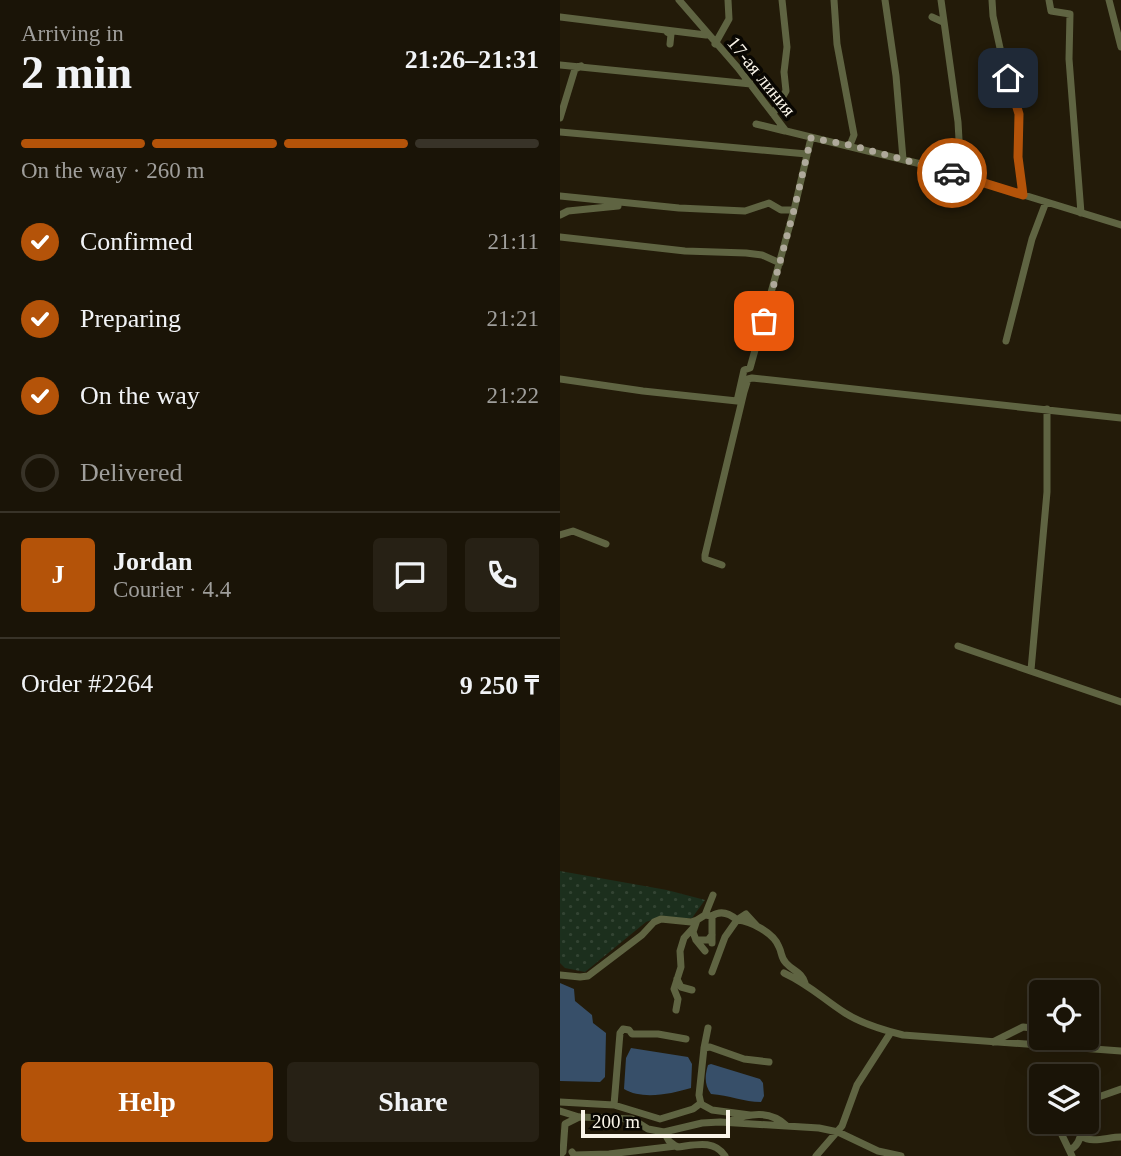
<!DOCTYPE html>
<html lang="en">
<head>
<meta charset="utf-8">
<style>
  :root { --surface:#1a1407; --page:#272115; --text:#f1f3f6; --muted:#9f9e9b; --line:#383328; --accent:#b45309 }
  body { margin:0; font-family:"Times New Roman",serif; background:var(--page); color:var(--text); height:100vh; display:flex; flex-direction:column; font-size:26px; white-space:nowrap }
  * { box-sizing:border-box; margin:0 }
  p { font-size:23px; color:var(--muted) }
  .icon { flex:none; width:38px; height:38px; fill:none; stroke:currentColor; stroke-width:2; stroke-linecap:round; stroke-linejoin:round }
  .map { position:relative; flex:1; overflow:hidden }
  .side { display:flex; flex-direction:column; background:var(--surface); width:560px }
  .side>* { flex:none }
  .fabs { position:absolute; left:469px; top:980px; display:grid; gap:14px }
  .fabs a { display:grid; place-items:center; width:70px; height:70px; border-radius:7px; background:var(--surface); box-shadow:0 7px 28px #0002,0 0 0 2px var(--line); font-size:35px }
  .scale { position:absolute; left:21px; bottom:18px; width:149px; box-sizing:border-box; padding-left:7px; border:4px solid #faf5e9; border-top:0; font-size:19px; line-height:24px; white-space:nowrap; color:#faf5e9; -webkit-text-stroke:5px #090702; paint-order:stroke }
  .pin { position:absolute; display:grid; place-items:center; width:60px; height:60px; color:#fff; margin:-30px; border-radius:14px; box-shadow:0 4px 10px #0006 }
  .courier { position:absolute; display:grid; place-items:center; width:70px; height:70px; margin:-35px; border:5px solid #b45309; border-radius:50%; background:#fff; color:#222; box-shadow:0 2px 9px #0007 }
  .head em { font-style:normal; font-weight:800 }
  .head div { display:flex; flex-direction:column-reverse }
  .head { display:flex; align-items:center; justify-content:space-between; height:119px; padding:0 21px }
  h1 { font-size:46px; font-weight:800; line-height:52px }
  .bar { display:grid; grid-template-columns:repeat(4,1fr); gap:10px 7px; align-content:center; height:84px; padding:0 21px }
  .bar i { height:9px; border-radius:5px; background:var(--line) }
  .bar .current { background:var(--accent) }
  .bar p { grid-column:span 4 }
  .line { display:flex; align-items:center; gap:18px; padding:0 21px; border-top:2px solid var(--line) }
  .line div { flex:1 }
  .round { display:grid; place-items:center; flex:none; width:74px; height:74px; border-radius:7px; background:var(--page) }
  ol { padding:0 21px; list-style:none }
  li { display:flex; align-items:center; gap:21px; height:77px }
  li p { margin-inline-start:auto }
  li .icon { padding:7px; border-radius:50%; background:var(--accent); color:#fff; stroke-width:4 }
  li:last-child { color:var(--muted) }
  li i { width:38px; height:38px; border:4px solid var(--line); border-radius:50% }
  .cta { display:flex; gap:14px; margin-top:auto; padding:14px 21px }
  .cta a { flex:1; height:80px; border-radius:7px; background:var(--accent); color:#fff; font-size:28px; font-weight:800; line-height:80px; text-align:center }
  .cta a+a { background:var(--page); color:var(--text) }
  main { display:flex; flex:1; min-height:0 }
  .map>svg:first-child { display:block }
</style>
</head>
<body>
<main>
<section class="side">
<div class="head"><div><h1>2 min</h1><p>Arriving in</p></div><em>21:26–21:31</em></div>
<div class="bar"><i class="current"></i><i class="current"></i><i class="current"></i><i></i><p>On the way · 260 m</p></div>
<ol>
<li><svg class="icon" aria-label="check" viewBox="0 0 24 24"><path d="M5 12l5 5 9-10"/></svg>Confirmed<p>21:11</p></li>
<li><svg class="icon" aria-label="check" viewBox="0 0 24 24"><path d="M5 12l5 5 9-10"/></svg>Preparing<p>21:21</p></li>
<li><svg class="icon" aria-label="check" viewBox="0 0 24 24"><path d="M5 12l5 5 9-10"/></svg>On the way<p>21:22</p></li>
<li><i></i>Delivered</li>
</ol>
<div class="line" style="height:126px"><b class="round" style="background:var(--accent);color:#fff">J</b><div><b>Jordan</b><p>Courier · 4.4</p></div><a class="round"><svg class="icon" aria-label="chat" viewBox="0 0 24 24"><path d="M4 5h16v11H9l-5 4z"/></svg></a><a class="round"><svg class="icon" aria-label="phone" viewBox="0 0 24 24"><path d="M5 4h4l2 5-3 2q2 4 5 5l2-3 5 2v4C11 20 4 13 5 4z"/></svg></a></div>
<div class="line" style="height:91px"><div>Order #2264</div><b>9 250 ₸</b></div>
<div class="cta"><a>Help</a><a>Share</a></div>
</section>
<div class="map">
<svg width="561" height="1156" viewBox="0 0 561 1156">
  <defs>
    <pattern id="grass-dots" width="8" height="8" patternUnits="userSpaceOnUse" patternTransform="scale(1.75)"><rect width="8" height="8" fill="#1c2f1d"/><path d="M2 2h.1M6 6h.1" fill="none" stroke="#343" stroke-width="1.8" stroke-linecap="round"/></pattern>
  </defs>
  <rect width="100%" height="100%" fill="#231b09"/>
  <path fill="url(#grass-dots)" d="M0 871 107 890 145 900 132 918H97L86 922 25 972 5 968 0 963Z"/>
  <path fill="#374f69" d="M0 983 14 989 15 1001 32 1015 33 1023 46 1033 45 1077 40 1082 0 1081Z
    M71 1048 128 1057 132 1064 131 1088C111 1094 82 1100 64 1089L66 1058Z
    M151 1064 200 1079 203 1083 204 1096 201 1102C184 1102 169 1095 151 1094 144 1085 145 1075 148 1065Z"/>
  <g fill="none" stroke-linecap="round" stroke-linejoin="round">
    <path stroke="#5f6442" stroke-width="7" d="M119 0 178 68 226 131 373 167 561 225
      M274 0 277 44 294 135 290 145
      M325 0 336 76 343 159
      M381 0 398 122 401 175
      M432 0 433 16 440 48 449 87 459 114 458 157 463 195
      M489 0 491 11 510 14 509 59 521 213
      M549 0 561 47
      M0 17 146 35
      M372 17 383 22
      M107 32 111 34 110 44
      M155 44 169 19 168 0
      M0 65 191 84
      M213 114 226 91 224 72 227 47 222 0
      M0 118 15 69 21 66
      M196 124 225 131
      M0 132 247 154
      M0 196 119 208 185 211 209 203 221 210H234
      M0 215 8 211 58 206
      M0 237 125 251 186 253 202 255 220 263
      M446 341 472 239 486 202
      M0 379 83 391 177 401 184 370 190 368 234 210 251 138
      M0 535 13 531 46 544
      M162 565 145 559V555L184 392 188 379 192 378 561 418
      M398 646 561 702
      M471 670 487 492V409
      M145 915 153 895
      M152 916 145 915 137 920 133 932 136 940H148L152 935
      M136 940 145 951
      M152 943V916C161 910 169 913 177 920L186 914 197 926
      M152 972 165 937 177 920C191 921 214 933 219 947 222 953 221 958 226 963 233 971 242 972 245 983
      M224 973C250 985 263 999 285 1013 302 1024 323 1030 343 1035L561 1051
      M0 975 20 977 28 976 82 935 94 922 101 919 131 922 137 920
      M117 979 121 987 132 990
      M116 1010 118 999 114 989 121 967 120 951 124 938 134 927
      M512 1038 527 1046
      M433 1042 463 1027 481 1029
      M144 1048 148 1028
      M527 1101 561 1089
      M0 1102 54 1105 100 1119 133 1109 141 1103
      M54 1105 60 1033 63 1029 69 1030 72 1034H98L126 1039
      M0 1111 19 1117 72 1119 88 1129 104 1132 142 1123 160 1122 259 1128 278 1132 318 1151 341 1156
      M190 1115 152 1110 141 1104 139 1095 144 1048 150 1047 184 1059 209 1062
      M170 1121C190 1113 210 1110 227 1126
      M499 1122 501 1133 512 1156
      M104 1132 109 1141 117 1147C135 1145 154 1139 165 1156
      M521 1136C533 1144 547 1137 561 1137
      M510 1150C521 1144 522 1133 520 1122
      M12 1152 14 1155 49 1154 116 1146
      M0 1155 3 1152 5 1124 19 1117
      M256 1156 282 1126 297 1085 331 1032"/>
  </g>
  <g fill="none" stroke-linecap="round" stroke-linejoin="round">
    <path stroke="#afa99b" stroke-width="7" stroke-dasharray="0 12.6" d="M204 321 234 210 251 138 290 145 392 173"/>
    <path stroke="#b45309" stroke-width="9" d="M392 173 463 195 458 157 459 114 448 78"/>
  </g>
  <g text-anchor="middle" stroke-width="7" stroke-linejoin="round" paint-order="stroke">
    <g font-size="19" fill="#faf5e9" stroke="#090702">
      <text transform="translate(202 76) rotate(51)" y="7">17-ая линия</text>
    </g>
  </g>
</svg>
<div class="fabs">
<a><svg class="icon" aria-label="locate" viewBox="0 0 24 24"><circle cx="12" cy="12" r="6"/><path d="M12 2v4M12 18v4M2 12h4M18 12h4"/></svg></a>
<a><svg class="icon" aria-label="layers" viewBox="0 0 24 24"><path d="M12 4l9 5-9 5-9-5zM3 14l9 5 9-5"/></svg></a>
</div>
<div class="scale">200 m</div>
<div class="pin" style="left:204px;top:321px;background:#ea580c"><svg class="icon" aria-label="bag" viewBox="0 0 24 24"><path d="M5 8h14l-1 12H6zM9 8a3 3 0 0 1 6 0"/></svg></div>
<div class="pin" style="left:448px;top:78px;background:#1f2937"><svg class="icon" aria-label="home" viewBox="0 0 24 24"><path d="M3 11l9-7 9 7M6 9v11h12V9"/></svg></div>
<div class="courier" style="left:392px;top:173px"><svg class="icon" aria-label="car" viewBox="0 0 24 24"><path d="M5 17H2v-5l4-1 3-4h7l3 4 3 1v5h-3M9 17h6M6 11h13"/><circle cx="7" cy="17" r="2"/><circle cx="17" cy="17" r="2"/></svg></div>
</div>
</main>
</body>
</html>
